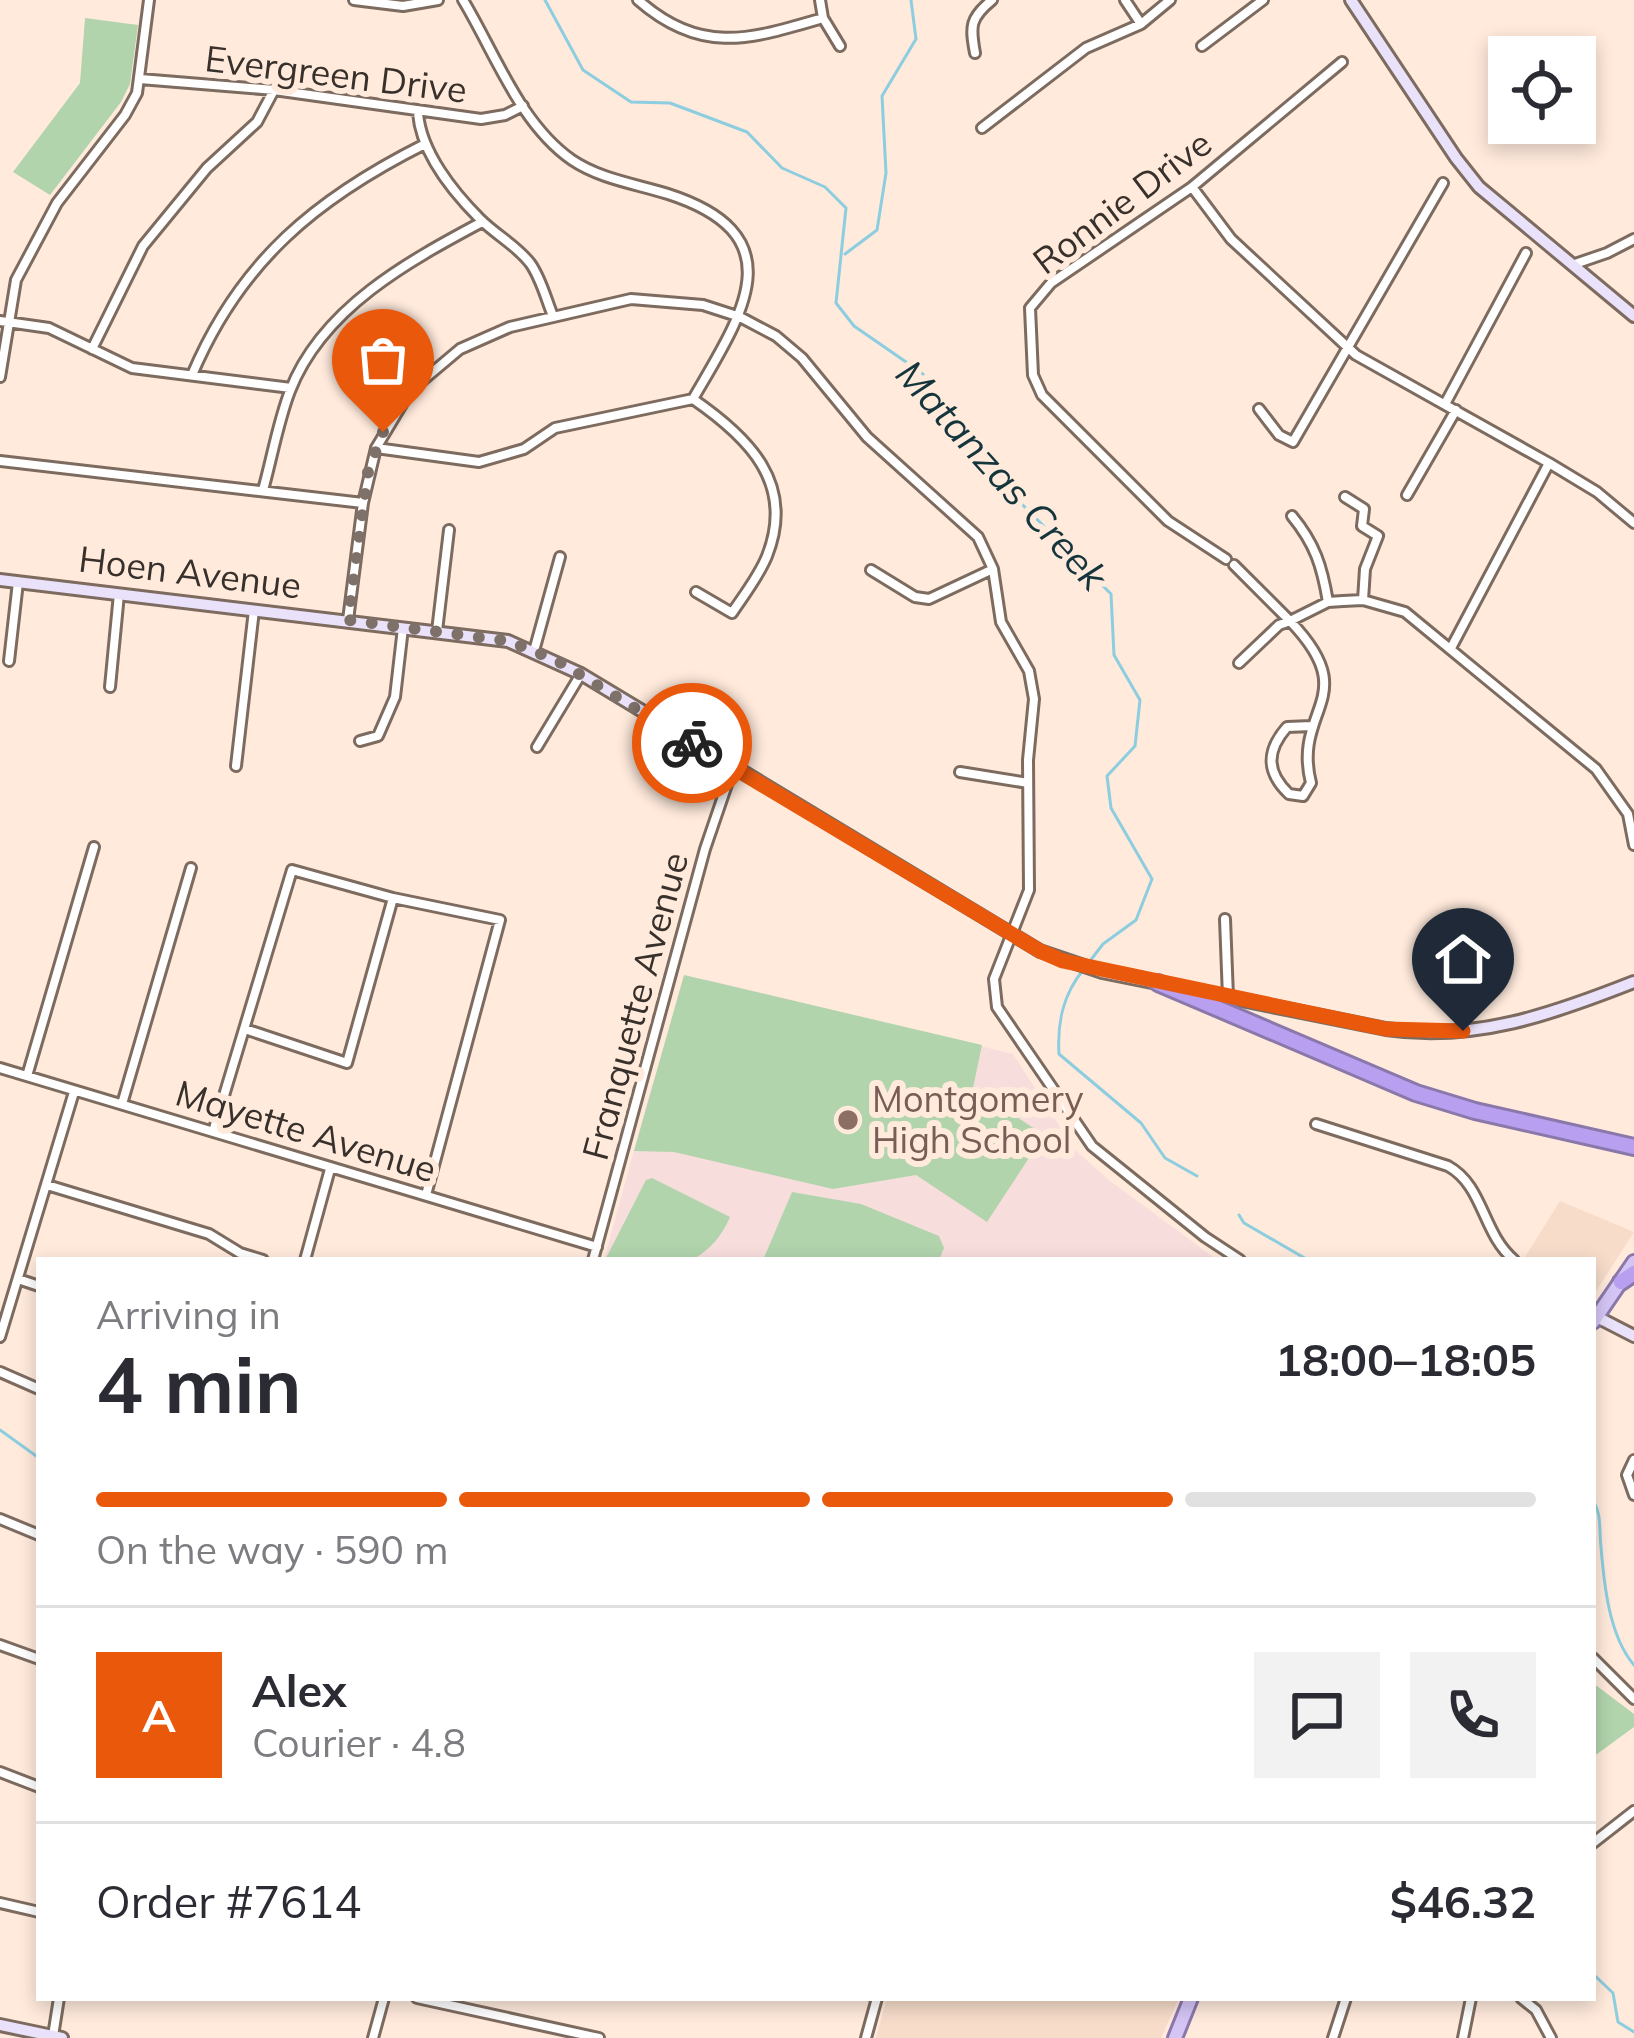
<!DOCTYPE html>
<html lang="en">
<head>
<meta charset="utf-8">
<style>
  :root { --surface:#fff; --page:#f2f2f3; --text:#2b2b33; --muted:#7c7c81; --line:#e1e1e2; --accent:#ea580c }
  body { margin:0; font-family:Mulish,sans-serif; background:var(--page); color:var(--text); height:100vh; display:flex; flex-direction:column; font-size:45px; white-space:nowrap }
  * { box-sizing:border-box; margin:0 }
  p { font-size:39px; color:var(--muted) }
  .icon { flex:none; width:66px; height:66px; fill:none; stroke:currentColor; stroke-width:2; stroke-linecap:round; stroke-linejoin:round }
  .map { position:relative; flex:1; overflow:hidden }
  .side { position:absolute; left:36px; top:1257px; width:1560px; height:744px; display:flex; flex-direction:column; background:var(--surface); border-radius:0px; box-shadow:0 6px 18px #0003 }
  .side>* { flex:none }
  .tools { position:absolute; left:1488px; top:36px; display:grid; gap:24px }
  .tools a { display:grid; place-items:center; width:108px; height:108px; border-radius:0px; background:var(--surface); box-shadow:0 6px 18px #0003; font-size:60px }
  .pin { position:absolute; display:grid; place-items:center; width:102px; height:102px; color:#fff; margin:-123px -51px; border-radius:50% 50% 50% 0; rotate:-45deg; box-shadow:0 0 12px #0007 }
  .pin .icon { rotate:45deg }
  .courier { position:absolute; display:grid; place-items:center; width:120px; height:120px; margin:-60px; border:9px solid #ea580c; border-radius:50%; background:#fff; color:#222; box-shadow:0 3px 15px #0007 }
  .overview em { font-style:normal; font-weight:700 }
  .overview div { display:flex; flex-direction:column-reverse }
  .overview { display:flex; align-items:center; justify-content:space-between; height:204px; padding:0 60px }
  h1 { font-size:78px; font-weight:700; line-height:90px }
  .bar { display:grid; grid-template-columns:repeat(4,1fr); gap:18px 12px; align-content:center; height:144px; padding:0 60px }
  .bar i { height:15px; border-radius:9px; background:var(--line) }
  .bar .selected { background:var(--accent) }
  .bar p { grid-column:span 4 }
  .line { display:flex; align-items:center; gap:30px; padding:0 60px; border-top:3px solid var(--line) }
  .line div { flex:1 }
  .round { display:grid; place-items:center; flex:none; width:126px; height:126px; border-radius:0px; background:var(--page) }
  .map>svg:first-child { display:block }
</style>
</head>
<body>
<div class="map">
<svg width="1634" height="2038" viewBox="0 0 1634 2038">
  <rect width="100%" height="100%" fill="#ffeadc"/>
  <path fill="#f7dcca" d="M1560 1201 1634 1232 1593 1296V1260H1523Z
    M887 1998H1179L1161 2038H876Z"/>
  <path fill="#f8dddd" d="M704 979 1013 1054 1075 1150 1109 1180 1217 1260H604L652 1085Z"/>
  <path fill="#b1d4ad" d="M85 18 138 25 130 84 121 102 50 195 13 172 80 83Z
    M684 975 982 1045 973 1088 1044 1135 987 1222 916 1175 833 1189 674 1152 634 1151Z
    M652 1178 730 1217C722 1236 710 1250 692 1260L606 1258 646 1180Z
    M792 1192 861 1204 939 1236 944 1248 939 1260H763Z
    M1593 1683 1634 1714V1727L1593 1757Z"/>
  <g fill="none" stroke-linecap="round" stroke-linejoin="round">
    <path stroke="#8ccddf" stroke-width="3" d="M545 0 583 70 631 102 670 103 747 132 782 168 825 187 846 208 836 303 854 326 922 373 995 477 1111 594 1114 655 1140 700 1135 746 1107 776 1111 808 1152 879 1136 920 1103 944 1090 961
      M845 254 877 230 886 173 882 96 916 39 911 0
      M1084 969C1063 994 1057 1022 1059 1054L1141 1123 1165 1158 1197 1176
      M1239 1215 1244 1223 1308 1260
      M0 1430 39 1458
      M1593 1501C1602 1514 1599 1531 1601 1547 1604 1584 1609 1636 1634 1665
      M1593 1974 1613 1993 1618 2022 1634 2032"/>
    <g stroke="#7d6b5f" stroke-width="14">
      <path id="street" d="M354 0 403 6 438 0
        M463 0C495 53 520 124 572 160 600 179 636 184 668 194 798 236 741 316 693 399
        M638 0C702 56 751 39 823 18
        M820 0 823 18 840 46
        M1125 0 1141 24
        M1202 46 1263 0
        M975 53C970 26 970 18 992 0
        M140 79 274 90 481 119 505 115 523 106
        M418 113C421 152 453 192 480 219 496 235 516 245 530 263 541 278 546 299 553 316
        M982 128 1086 48 1141 24 1170 0
        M1192 187 1231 239 1356 355 1549 463 1597 492 1634 523
        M1572 265 1607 253 1634 239
        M0 321 49 328 132 368 291 388
        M92 349 143 246 207 168 257 122 274 90
        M192 375C240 261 317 198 425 144
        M0 377 16 280 57 203 125 115 137 93 149 0
        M1445 404 1526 253
        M1259 409 1279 435 1293 442 1443 183
        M376 448 479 462 524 449 555 428 693 399C748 437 796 483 767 556 759 576 744 595 732 613L696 592
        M0 461 363 503
        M263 490C272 458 278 422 290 391 322 308 409 261 482 222
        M1407 495 1456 410
        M1345 497 1364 509 1362 526 1378 536 1365 569 1363 600
        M1292 516C1315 544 1322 566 1328 602
        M1226 559 1168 521 1042 395 1033 375 1030 308 1051 283 1192 187 1342 62
        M1234 565 1290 621 1328 602 1343 601 1363 600 1405 612 1596 769 1628 814 1634 845
        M871 570 915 597 929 599 993 569
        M348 620 363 503 376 448 410 391 460 349 510 327 631 299 703 305 740 317 776 336 802 358 867 437 978 537 993 569 1001 622 1029 671 1034 699 1028 760 1029 890 994 979 997 1007 1092 1146 1205 1237 1240 1260
        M437 631 449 530
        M1451 648 1549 463
        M534 651 560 557
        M9 661 18 582
        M1239 663 1279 625 1290 621C1364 698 1292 708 1311 783L1303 796 1289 794C1266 772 1266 751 1287 727L1312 726
        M110 687 119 594
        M360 741 378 736 395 697 403 628
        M537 747 581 674
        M236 766 254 610
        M960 772 1028 783
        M1225 919 1228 997
        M245 1029 347 1063 393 898
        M0 1068 597 1247
        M27 1076 94 847
        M122 1104 191 868
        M1316 1124 1448 1166C1484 1186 1482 1233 1514 1260
        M213 1132 292 870 393 898 500 920 426 1195
        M47 1185 209 1234 240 1253 263 1260
        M305 1260 330 1169
        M593 1260 705 849 733 767
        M18 1279 39 1286
        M0 1337 74 1092
        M0 1372 39 1389
        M1634 1460 1627 1475 1634 1495
        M0 1519 39 1535
        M0 1645 39 1659
        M1593 1658 1634 1699
        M0 1772 39 1787
        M1593 1843 1634 1811
        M0 1903 39 1912
        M417 1998 599 2038
        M1521 1998 1536 2010 1551 2038
        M53 2036 59 1998
        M373 2038 384 1998
        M866 2038 877 1998
        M1333 2038 1346 1998
        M1463 2038 1471 1998"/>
    </g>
    <g stroke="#7d6b5f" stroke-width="16">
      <path id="secondary" d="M1351 0 1456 158 1479 187 1634 316
        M0 580 508 641 581 674 1040 951 1102 972 1386 1029C1475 1042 1553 1014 1634 982
        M1597 1317 1634 1336
        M0 2025 62 2038"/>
    </g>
    <g stroke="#8b78aa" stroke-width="18">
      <path id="primary" d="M1593 1322 1634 1262
        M1175 2038 1191 1998"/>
    </g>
    <g stroke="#8b78aa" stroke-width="20">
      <path id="highway" d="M1158 983 1416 1093 1475 1111 1634 1147
        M1621 1282 1634 1273"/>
    </g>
    <use href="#street" stroke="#fff" stroke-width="8"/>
    <use href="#secondary" stroke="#eae2fa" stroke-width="10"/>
    <use href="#primary" stroke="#d4c5f5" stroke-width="12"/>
    <use href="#highway" stroke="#b89fef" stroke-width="14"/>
  </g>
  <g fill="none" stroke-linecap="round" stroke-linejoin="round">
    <path stroke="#7e7169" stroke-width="12" stroke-dasharray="0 21.6" d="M383 432 368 472 348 620 508 641 556 660 692 743"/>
    <path stroke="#ea580c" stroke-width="15" d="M692 743 1040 951 1063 961 1386 1029 1463 1031"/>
  </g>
  <circle fill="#8d6e63" stroke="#ffeadc" stroke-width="4.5" cx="848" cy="1120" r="12"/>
  <g text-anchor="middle" stroke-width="12" stroke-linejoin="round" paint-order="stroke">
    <g font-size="36" fill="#38302b" stroke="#ffeadc">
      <text transform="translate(336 74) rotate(7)" y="13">Evergreen Drive</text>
      <text transform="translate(1122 202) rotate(-37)" y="13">Ronnie Drive</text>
      <text transform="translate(190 572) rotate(7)" y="13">Hoen Avenue</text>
      <text transform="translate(635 1006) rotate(-75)" y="13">Franquette Avenue</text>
      <text transform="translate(306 1131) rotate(17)" y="13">Mayette Avenue</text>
    </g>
    <g font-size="36" fill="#785e54" stroke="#ffeadc" text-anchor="start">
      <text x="872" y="1112">Montgomery<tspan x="872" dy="41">High School</tspan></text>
    </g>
    <g font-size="39" font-style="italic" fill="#15353d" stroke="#ffeadc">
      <text transform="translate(1002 475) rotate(48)" y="14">Matanzas Creek</text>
    </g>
  </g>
</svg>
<div class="tools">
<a><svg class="icon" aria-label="locate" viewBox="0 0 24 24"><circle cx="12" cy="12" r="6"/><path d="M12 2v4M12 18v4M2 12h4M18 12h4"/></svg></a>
</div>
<div class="pin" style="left:383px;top:432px;background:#ea580c"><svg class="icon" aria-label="bag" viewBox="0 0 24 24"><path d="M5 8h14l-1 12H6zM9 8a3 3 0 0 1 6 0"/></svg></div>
<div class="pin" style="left:1463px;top:1031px;background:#1f2937"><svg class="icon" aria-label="home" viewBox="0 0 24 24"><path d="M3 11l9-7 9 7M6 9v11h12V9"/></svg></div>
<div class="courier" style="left:692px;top:743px"><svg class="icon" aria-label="bike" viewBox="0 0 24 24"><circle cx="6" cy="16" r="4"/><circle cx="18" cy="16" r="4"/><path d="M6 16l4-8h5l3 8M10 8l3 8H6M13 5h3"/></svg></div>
<section class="side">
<div class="overview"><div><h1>4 min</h1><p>Arriving in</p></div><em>18:00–18:05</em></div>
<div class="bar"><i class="selected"></i><i class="selected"></i><i class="selected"></i><i></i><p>On the way · 590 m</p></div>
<div class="line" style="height:216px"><b class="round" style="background:var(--accent);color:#fff">A</b><div><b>Alex</b><p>Courier · 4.8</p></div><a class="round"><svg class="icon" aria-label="chat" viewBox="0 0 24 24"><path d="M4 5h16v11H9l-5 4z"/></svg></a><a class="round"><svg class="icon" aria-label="phone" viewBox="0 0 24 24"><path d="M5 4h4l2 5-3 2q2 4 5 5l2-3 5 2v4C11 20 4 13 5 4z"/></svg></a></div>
<div class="line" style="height:156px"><div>Order #7614</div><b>$46.32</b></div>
</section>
</div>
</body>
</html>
